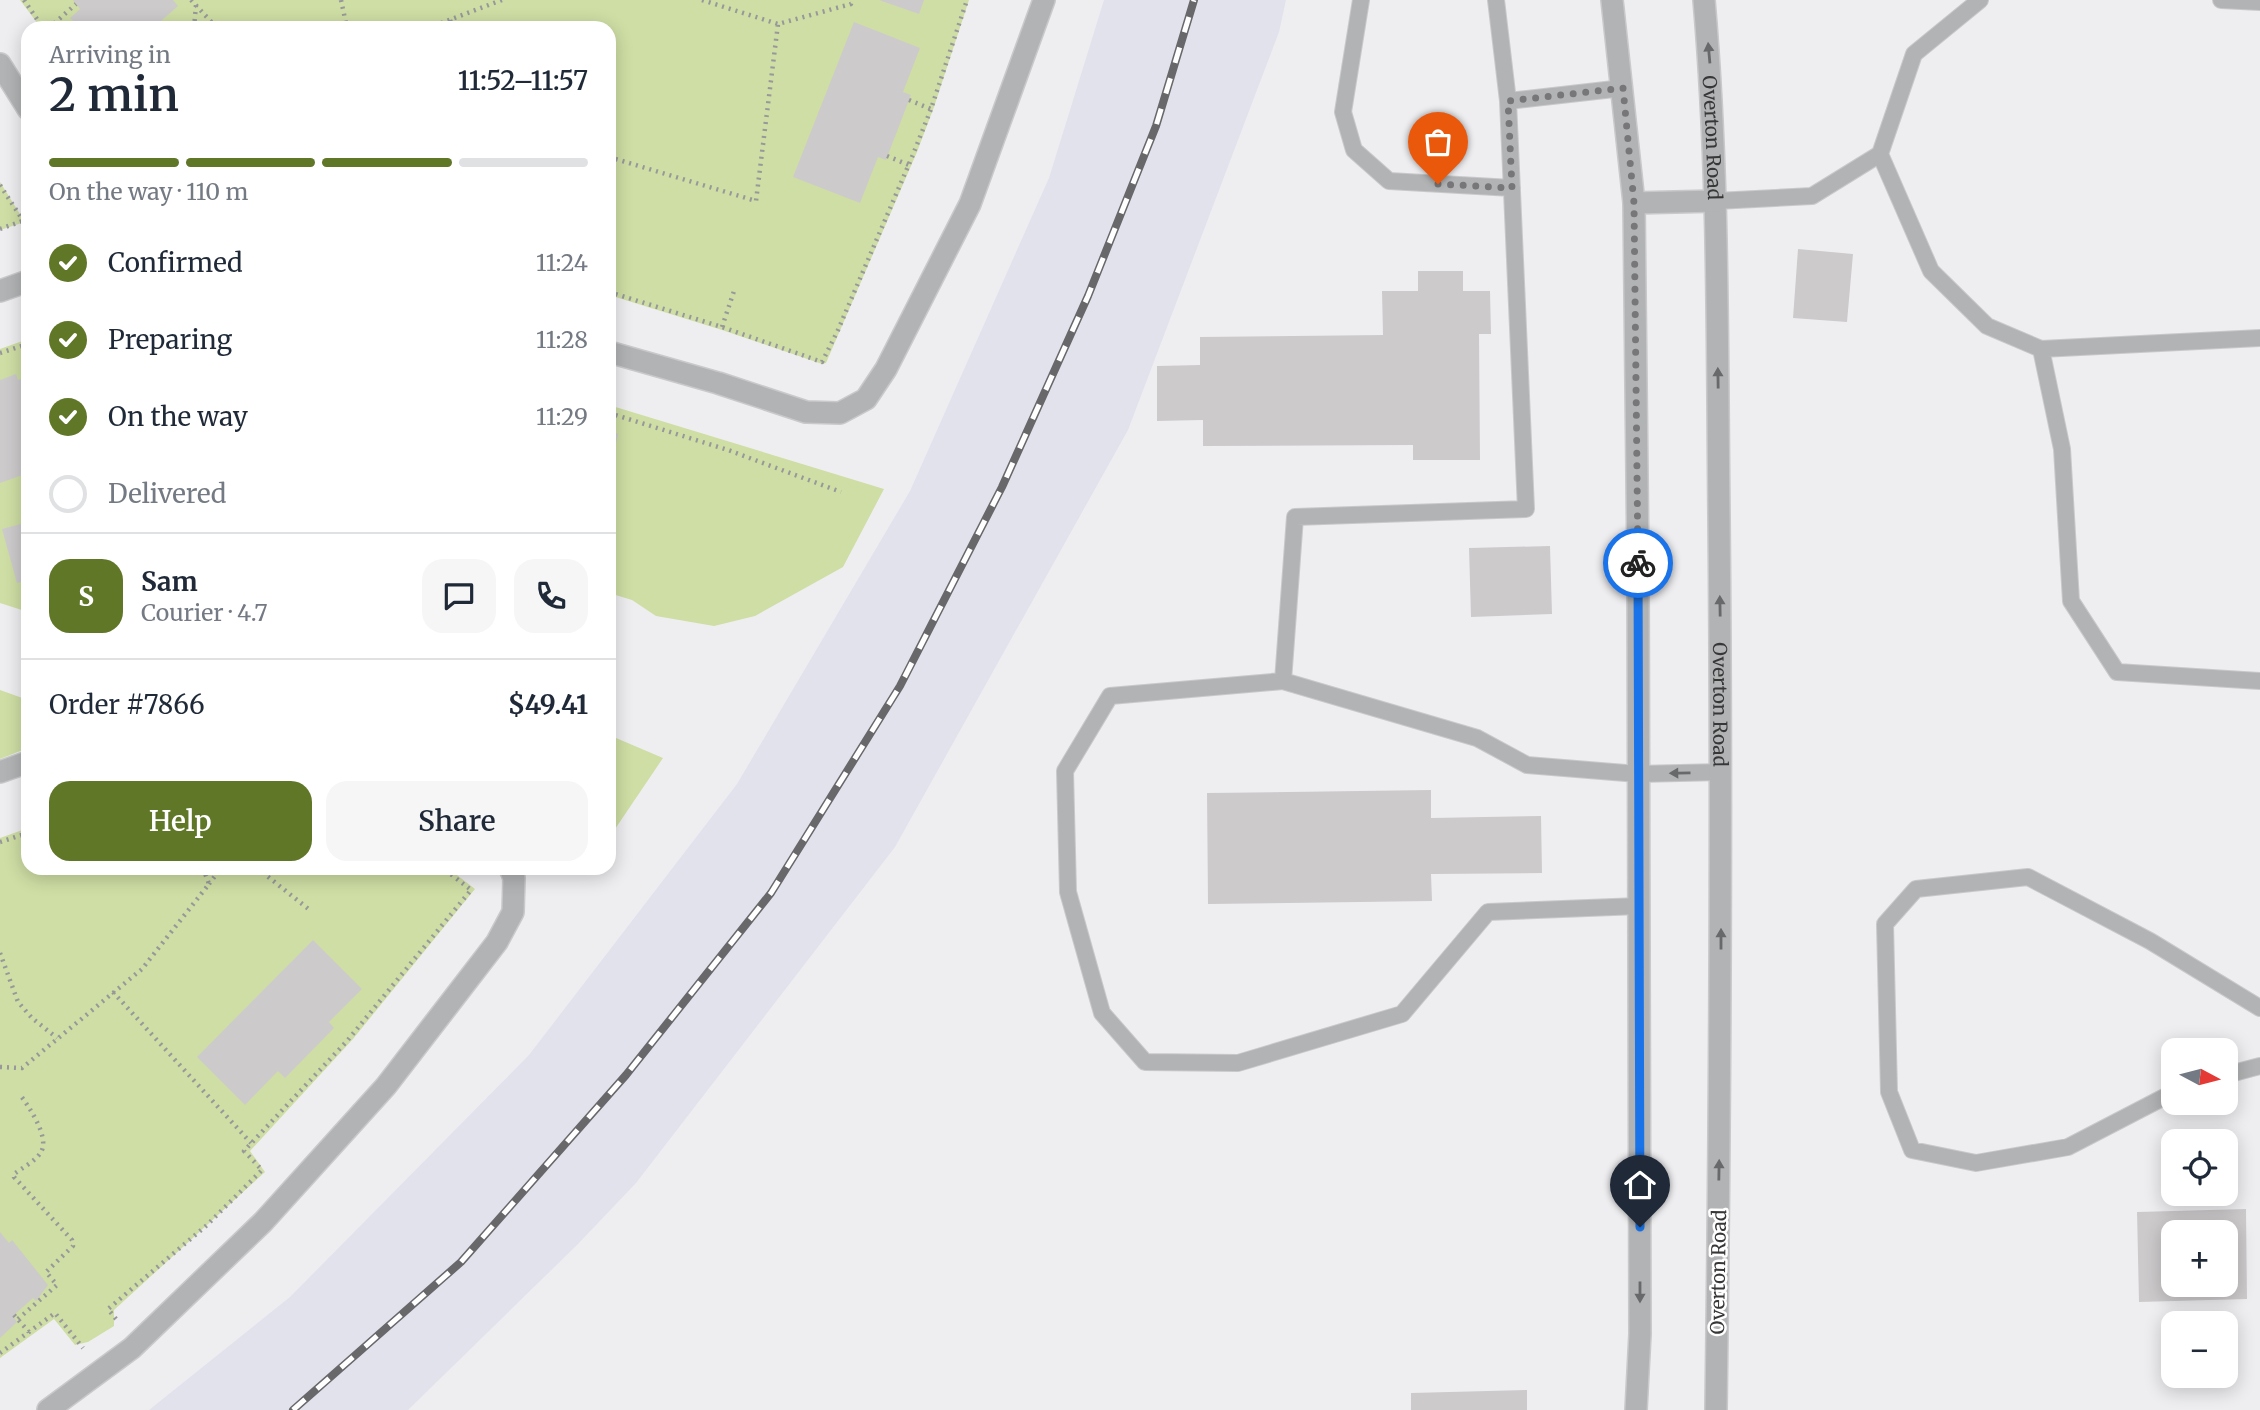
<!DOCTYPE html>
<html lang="en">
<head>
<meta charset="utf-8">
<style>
  :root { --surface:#fff; --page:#f6f6f7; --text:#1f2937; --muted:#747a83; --line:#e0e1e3; --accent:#607728 }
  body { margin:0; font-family:Merriweather,serif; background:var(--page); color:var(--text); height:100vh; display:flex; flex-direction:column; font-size:26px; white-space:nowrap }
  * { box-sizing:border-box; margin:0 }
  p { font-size:23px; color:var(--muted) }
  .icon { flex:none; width:38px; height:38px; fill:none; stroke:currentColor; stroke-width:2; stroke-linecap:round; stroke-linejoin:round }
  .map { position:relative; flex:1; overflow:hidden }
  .side { position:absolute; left:21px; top:21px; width:595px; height:854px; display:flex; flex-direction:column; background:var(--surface); border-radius:21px; box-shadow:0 4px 18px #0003 }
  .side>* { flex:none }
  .needle { width:46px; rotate:97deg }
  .fabs { position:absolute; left:2161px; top:1038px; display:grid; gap:14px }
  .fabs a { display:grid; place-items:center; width:77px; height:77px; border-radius:14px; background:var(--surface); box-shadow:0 4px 18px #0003; font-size:35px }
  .pin { position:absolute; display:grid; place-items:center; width:60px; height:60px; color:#fff; margin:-72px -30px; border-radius:50% 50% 50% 0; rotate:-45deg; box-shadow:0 0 7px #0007 }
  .pin .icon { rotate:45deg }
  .courier { position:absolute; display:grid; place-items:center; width:70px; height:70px; margin:-35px; border:5px solid #1a73e8; border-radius:50%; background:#fff; color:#222; box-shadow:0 2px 9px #0007 }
  .head em { font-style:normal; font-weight:600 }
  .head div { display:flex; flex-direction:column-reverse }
  .head { display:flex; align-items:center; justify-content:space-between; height:119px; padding:0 28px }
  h1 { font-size:46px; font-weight:600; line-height:52px }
  .bar { display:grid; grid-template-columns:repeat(4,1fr); gap:10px 7px; align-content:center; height:84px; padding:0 28px }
  .bar i { height:9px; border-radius:5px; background:var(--line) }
  .bar .active { background:var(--accent) }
  .bar p { grid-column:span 4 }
  .line { display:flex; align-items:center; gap:18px; padding:0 28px; border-top:2px solid var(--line) }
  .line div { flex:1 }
  .round { display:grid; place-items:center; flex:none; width:74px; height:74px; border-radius:21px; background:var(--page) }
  ol { padding:0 28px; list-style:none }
  li { display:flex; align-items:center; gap:21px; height:77px }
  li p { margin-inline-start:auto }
  li .icon { padding:7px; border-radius:50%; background:var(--accent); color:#fff; stroke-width:4 }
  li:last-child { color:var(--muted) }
  li i { width:38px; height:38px; border:4px solid var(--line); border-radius:50% }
  .cta { display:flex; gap:14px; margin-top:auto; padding:14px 28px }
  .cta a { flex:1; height:80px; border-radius:21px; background:var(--accent); color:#fff; font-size:28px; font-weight:600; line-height:80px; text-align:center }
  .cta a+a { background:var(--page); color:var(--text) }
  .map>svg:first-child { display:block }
</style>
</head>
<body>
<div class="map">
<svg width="2260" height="1410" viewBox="0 0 2260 1410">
  <rect width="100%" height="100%" fill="#eeeef1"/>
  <path fill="#e1e2ec" d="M1104 0H1286L1279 32 1128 430 895 847 636 1183 578 1244 408 1410H149L290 1297 529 1055 737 784 910 491 1049 178Z"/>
  <path fill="#cedea4" d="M20 0H969L934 107 917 152 826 363 822 364 722 330 609 295V28H41Z
    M0 182 25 222 0 230Z
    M28 339V612L0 603V349Z
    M609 405 884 489 843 567 755 616 714 626 656 616 632 600 609 593Z
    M0 690 28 700V748L0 759Z
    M609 735 663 758 609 838Z
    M28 828V868H448L475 889 353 1039 250 1151 265 1172 114 1310V1326L88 1342 75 1345 54 1319 0 1358V838Z"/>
  <path fill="#cdcacc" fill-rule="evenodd" d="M73 0H173L178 6 153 28H81L70 18 80 9Z
    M879 0H924L919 14Z
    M854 22 920 48 903 92 911 95 886 160 878 157 860 203 793 177Z
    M1798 249 1853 254 1847 322 1793 318Z
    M1418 271H1463V291H1490L1491 334H1479L1480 460H1413V445L1203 446V420L1157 421V366L1200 365V337L1383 335 1382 291H1418Z
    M16 374 18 380 28 377V473L0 483V380Z
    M609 429 618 434 610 474H609Z
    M28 522V580L17 583 2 529Z
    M1550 546 1552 614 1471 617 1469 548Z
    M1431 790V818L1541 816 1542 873 1431 874 1432 901 1208 904 1207 793Z
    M313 940 362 989 329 1022 334 1028 285 1078 278 1071 245 1105 197 1057Z
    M2246 1209 2247 1299 2139 1302 2137 1212ZM2174 1232H2226V1284H2174Z
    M0 1232 9 1243 12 1240 48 1285 36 1301 33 1298 13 1316 17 1322 0 1338Z
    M1527 1390V1410H1411V1393Z"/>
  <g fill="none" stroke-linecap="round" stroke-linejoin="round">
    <g stroke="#c9c9cc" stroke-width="18">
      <path id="service" d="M1361 0 1343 112 1354 150 1389 181 1512 188
        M1496 0 1508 101
        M2221 0 2260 2
        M1623 88 1508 101 1526 509 1295 517 1283 681 1477 738 1527 765 1638 774 1722 772
        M1880 154 1931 271 1987 326 2041 349 2260 338
        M1716 201 1812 196 1880 154 1914 54 1980 0
        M2041 349 2062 449 2071 601 2117 672 2260 681
        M1283 681 1110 696 1065 771 1068 892 1102 1013 1145 1062 1238 1063 1402 1014 1488 912 1639 906
        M2226 1075 2260 1066
        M2174 1092 2068 1147 1976 1163 1912 1150 1889 1092 1885 924 1916 889 2028 877 2150 941 2260 1008"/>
    </g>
    <g stroke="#c9c9cc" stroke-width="24">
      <path id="minor" d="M0 64 28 109
        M0 291 28 281
        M609 352 718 383 806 412 840 413 866 399 886 369 970 204 1044 0
        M0 772 28 762
        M48 1410 132 1348 263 1222 386 1086 497 942 513 912 514 878 510 868"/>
    </g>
    <g stroke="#c9c9cc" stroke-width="24">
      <g id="tertiary">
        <path d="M1612 0 1634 203 1638 567 1640 1334 1636 1410"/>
        <path id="s1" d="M1704 0C1719 172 1717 345 1719 517 1722 815 1720 1112 1716 1410"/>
        <path d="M1634 203 1716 201"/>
      </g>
    </g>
    <path stroke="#98989a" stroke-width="4.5" stroke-dasharray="2 5" stroke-linecap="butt" d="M24 0 43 28
      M191 0 217 28
      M341 0 347 28
      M702 0 778 24 851 4 852 0
      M450 20 453 28
      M49 28 76 4
      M194 28 196 5
      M428 28 502 0
      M909 100 931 109
      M887 156 909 165
      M609 157 756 201 778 24
      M0 185 24 222
      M0 229 28 219
      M609 292 722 327 822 362 838 330 912 157 931 109 967 0
      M722 327 734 291
      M0 353 28 344
      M609 413 728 450 841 492
      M0 842 28 833
      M257 868 311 911
      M209 884 221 868
      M0 953 18 1002 32 1018 57 1038
      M113 992 251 1143
      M0 1067 22 1068 142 969 209 884 203 868
      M14 1315 29 1332
      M18 1319 57 1285 46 1272 73 1246 72 1240 14 1177V1174C22 1168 36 1161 41 1152 50 1138 29 1106 20 1095
      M116 1319 108 1309 207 1225 262 1170 244 1151 347 1041 471 890 443 868
      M0 1353 55 1313 83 1348"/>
    <use href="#service" stroke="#b2b3b4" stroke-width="16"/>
    <use href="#minor" stroke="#b2b3b4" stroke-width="21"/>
    <use href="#tertiary" stroke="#b2b3b4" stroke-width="21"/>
    <g stroke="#68686a" stroke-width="8">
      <path id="rail" d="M293 1410 461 1262 626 1075 771 893 900 686 1002 487 1088 296 1156 126 1194 0"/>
    </g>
    <use href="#rail" stroke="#fff" stroke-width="5" stroke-dasharray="16" stroke-linecap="butt"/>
  </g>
  <defs><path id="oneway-solid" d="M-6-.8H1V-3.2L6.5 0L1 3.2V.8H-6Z" transform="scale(1.75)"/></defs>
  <g fill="#68696a">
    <use href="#oneway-solid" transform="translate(1709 53) rotate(-95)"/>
    <use href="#oneway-solid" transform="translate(1718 378) rotate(-91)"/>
    <use href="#oneway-solid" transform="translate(1720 606) rotate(-91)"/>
    <use href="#oneway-solid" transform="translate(1680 773) rotate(179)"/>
    <use href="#oneway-solid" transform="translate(1721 939) rotate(-90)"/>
    <use href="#oneway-solid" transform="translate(1719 1170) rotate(-89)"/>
    <use href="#oneway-solid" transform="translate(1640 1292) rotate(90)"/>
  </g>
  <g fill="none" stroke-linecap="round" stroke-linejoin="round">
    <path stroke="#777779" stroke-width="7" stroke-dasharray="0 12.6" d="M1438 184 1512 188 1508 101 1623 88 1634 203 1638 563"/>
    <path stroke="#1a73e8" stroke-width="9" d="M1638 563 1640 1227"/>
  </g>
  <g text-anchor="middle" stroke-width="5" stroke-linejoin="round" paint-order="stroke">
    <g font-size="19" fill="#373738" stroke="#fff">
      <text dy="7" stroke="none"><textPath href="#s1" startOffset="138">Overton Road</textPath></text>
      <text dy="7" stroke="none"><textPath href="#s1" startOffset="705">Overton Road</textPath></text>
      <text transform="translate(1718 1272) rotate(-89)" y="7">Overton Road</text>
    </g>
  </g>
</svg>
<div class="fabs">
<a><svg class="needle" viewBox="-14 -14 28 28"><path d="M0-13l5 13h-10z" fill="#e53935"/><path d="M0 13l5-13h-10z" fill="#747a83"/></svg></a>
<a><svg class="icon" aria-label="locate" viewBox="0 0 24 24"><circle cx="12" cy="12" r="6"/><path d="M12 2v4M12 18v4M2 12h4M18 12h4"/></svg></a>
<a>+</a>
<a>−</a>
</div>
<div class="pin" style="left:1438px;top:184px;background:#ea580c"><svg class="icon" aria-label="bag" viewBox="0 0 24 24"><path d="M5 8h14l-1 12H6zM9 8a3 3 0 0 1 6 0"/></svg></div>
<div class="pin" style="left:1640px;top:1227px;background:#1f2937"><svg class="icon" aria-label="home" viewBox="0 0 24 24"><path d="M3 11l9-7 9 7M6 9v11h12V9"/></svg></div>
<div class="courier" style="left:1638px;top:563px"><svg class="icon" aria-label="bike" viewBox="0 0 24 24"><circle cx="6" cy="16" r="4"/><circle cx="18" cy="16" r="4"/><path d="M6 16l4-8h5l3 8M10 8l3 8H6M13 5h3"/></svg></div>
<section class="side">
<div class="head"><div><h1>2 min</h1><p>Arriving in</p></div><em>11:52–11:57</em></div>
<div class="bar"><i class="active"></i><i class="active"></i><i class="active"></i><i></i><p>On the way · 110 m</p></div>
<ol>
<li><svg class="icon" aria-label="check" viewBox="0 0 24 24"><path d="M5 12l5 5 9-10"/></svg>Confirmed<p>11:24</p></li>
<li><svg class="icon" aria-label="check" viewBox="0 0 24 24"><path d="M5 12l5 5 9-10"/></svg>Preparing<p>11:28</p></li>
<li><svg class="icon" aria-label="check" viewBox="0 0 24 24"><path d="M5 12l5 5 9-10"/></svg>On the way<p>11:29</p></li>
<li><i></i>Delivered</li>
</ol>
<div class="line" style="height:126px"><b class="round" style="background:var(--accent);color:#fff">S</b><div><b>Sam</b><p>Courier · 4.7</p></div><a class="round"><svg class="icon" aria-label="chat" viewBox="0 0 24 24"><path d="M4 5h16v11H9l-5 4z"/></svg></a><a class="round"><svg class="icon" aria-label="phone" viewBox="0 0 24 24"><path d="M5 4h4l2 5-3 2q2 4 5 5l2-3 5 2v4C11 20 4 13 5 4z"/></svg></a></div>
<div class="line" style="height:91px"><div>Order #7866</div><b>$49.41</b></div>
<div class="cta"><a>Help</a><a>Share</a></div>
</section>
</div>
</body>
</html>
